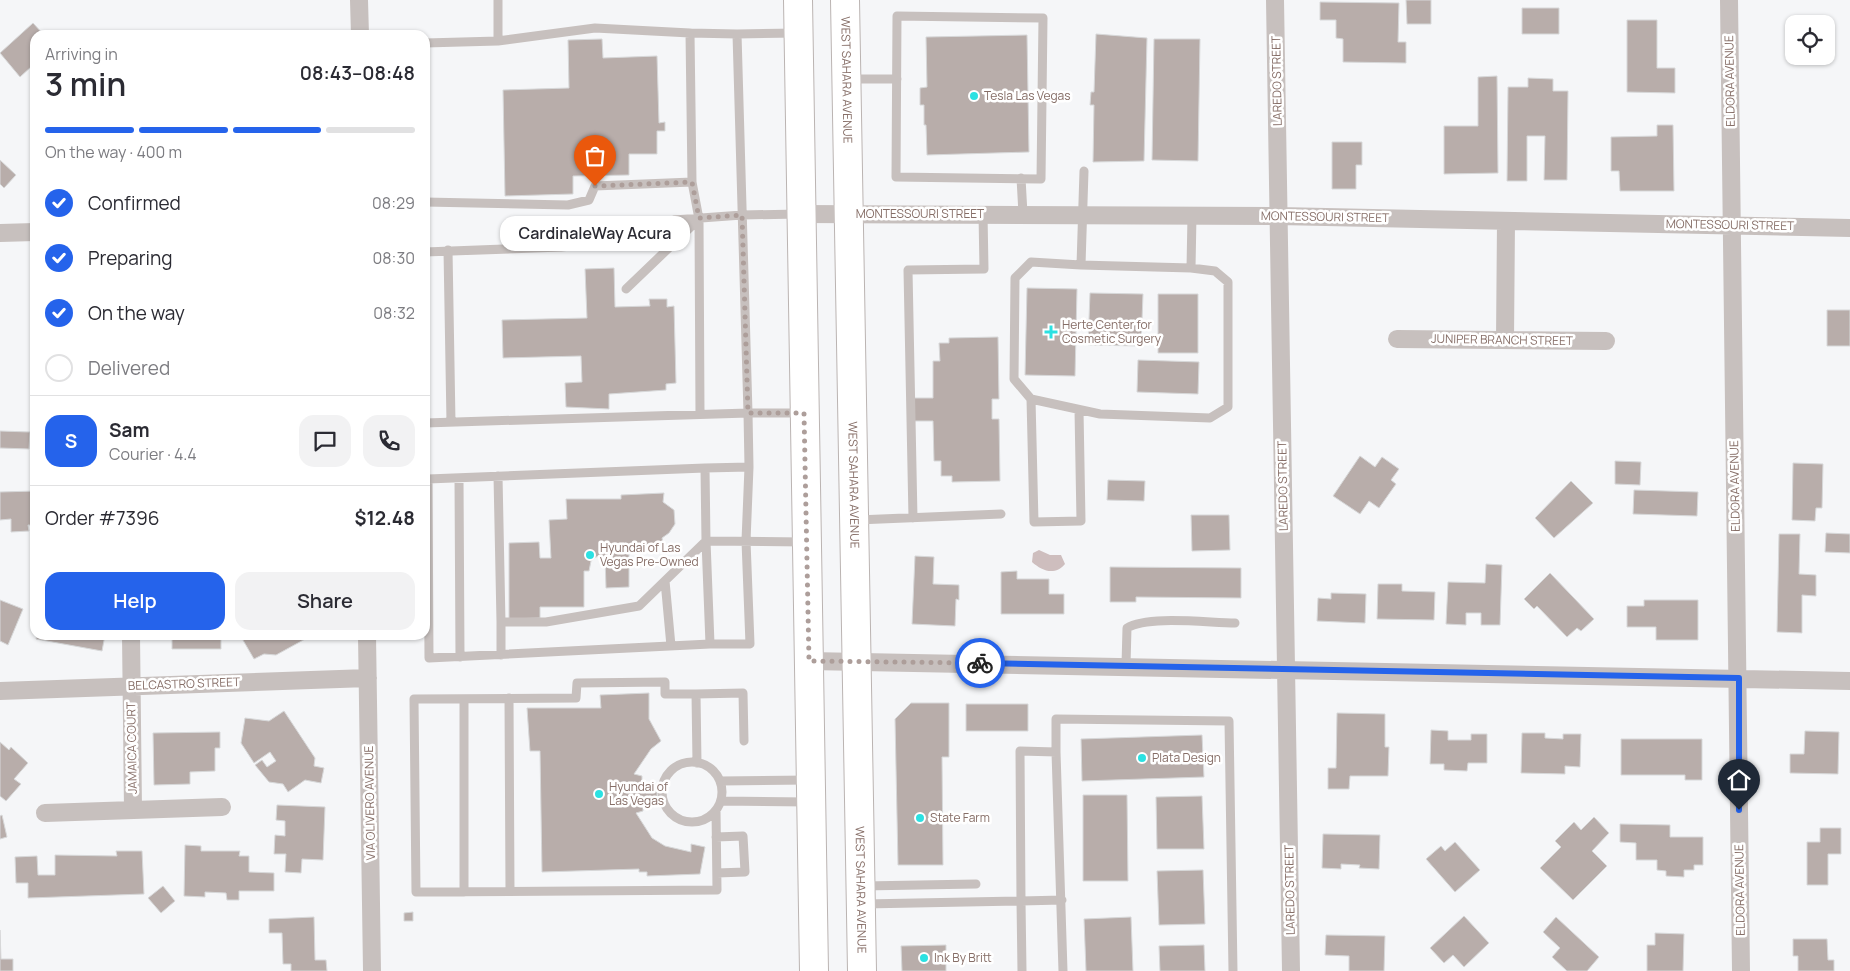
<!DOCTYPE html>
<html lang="en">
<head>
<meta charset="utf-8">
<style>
  :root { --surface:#fff; --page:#f2f2f3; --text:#2b2b33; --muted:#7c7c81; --line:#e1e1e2; --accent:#2563eb }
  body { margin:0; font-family:Manrope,sans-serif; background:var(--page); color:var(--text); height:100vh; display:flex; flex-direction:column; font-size:19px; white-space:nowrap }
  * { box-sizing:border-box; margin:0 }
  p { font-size:16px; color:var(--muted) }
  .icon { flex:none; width:28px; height:28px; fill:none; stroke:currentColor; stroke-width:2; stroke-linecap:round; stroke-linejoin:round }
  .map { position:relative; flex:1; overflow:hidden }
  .details { position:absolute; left:30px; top:30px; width:400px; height:610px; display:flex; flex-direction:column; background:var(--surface); border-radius:15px; box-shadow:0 1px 4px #0004 }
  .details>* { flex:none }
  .buttons { position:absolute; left:1785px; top:15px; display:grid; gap:10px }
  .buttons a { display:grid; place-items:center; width:50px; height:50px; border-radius:10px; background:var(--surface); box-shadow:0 1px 4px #0004; font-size:25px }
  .pin { position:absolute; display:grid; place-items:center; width:42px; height:42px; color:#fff; margin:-51px -21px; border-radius:50% 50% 50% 0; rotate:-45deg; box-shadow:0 0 5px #0007 }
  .pin .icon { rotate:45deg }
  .courier { position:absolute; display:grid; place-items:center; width:50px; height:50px; margin:-25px; border:4px solid #2563eb; border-radius:50%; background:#fff; color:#222; box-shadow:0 1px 6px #0007 }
  .bubble { position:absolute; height:35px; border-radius:15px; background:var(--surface); box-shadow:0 1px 4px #0004; font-size:16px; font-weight:600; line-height:35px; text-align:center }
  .summary em { font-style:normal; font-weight:600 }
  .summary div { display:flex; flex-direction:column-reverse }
  .summary { display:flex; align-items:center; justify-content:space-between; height:85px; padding:0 15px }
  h1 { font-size:32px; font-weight:600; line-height:38px }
  .bar { display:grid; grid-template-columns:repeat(4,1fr); gap:8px 5px; align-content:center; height:60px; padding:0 15px }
  .bar i { height:6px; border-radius:4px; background:var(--line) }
  .bar .on { background:var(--accent) }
  .bar p { grid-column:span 4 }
  .line { display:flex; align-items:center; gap:12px; padding:0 15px; border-top:1px solid var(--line) }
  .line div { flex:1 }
  .round { display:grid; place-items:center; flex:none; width:52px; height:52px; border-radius:15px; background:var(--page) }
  ol { padding:0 15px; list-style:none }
  li { display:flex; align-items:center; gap:15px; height:55px }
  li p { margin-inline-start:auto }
  li .icon { padding:5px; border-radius:50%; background:var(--accent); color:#fff; stroke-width:4 }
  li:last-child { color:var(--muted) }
  li i { width:28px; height:28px; border:2px solid var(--line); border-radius:50% }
  .button { display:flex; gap:10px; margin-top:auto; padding:10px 15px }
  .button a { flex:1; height:58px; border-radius:15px; background:var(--accent); color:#fff; font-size:20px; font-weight:600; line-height:58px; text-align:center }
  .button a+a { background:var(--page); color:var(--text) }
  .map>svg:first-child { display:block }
</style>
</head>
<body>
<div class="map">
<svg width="1850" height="971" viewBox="0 0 1850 971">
  <rect width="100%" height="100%" fill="#f5f6f8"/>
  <path fill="#cebebe" d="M1039 550 1050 555H1061L1065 564C1055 576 1042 571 1032 562L1033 553Z"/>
  <path fill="#b8adaa" stroke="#d7d8d9" d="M1406 0H1431V24H1407Z
    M1320 2 1399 3 1398 42H1406V63L1343 62V39L1336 38V20H1320Z
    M1522 8H1559V34H1522Z
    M1627 20H1657V68H1675V93L1627 92Z
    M33 23 44 35H35V69L32 66 20 77 0 53Z
    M1096 34 1147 38 1144 161 1093 162 1094 105H1090L1091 92H1094Z
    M1027 35 1029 152 927 155 926 125H924V105H920V88L927 87 926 37Z
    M602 39 603 58 657 56 659 123 665 122V131H657V154H629V175L573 176V194L505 196 503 90 569 88 568 40Z
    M1154 39H1200L1198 161 1152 160Z
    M1497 76 1498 173 1444 174V126H1478V77Z
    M1528 78 1553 79V91H1568L1567 180H1544L1545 136H1527V181H1507L1508 87H1528Z
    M1657 125H1673L1674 191H1620L1619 171H1611V137L1657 136Z
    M1332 142H1362V165H1356V189H1332Z
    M0 160 16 175 4 188 0 184Z
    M614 268 615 307 650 306 649 299H667V307L674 306 676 383 666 384V390L609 394V409L566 407 565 383 582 382 581 356 503 358 502 320 587 318 585 269Z
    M1027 288 1077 289 1075 376 1025 375Z
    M33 292H35V338H34Z
    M1090 293 1143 294 1141 346 1088 345Z
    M1158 294H1198V353H1158Z
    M1827 310H1850V346H1827Z
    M998 337 999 399H992V419H999L1000 481 952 482V476H941V461H934L933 421H913V398H933V361H940L939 343H949V338Z
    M1138 360 1199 362 1198 394 1137 392Z
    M0 431 30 432 29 449 0 448Z
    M1360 456 1375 467 1382 457 1399 469 1391 480 1396 484 1379 508 1369 501 1360 514 1333 496Z
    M1615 461 1641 462 1640 485 1615 484Z
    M1793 463 1823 464 1822 508H1816L1815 521 1792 520Z
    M1108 480 1145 481 1144 501 1107 500Z
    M1571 481 1593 503 1554 538 1535 518Z
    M1634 490 1698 492 1697 516 1633 514Z
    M35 491V525H28L29 531 11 532V519L0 520V492Z
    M664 493 663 502 674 510 675 524 669 533 662 538 664 546H640L639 553H629V587L606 588 605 556 596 557 591 561 589 571H584V607H540V618L509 619V543L539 542 540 558H551L549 520 567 519 566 499H621V495Z
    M1191 515H1229L1230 550 1192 551Z
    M1826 533 1850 534V553L1825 552Z
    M1779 534H1800L1799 574 1816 575V596L1802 595V633L1777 632Z
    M915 556 934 557 933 584 959 585V600L956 599 955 626 912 624Z
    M1486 564 1502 565 1500 625H1481V613H1466V625L1446 624 1448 582 1485 583Z
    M1110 567 1241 568V598L1136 597V602H1110Z
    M1017 571V579H1049V594H1064V614H1001V572Z
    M1550 573 1594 619 1581 631 1577 628 1567 637 1537 606 1534 609 1524 599Z
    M1378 584H1402V591L1435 592 1434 620 1377 619Z
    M1331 593 1366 594 1365 623 1317 621 1318 598 1331 599Z
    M0 600 23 609 8 645 0 641Z
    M1644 600H1698V640H1656V627H1627V606H1644Z
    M37 635H105L102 651 36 639Z
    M172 635H221V649H172Z
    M240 635H305L307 638 276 655 264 654 254 659Z
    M649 693V719L661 741 651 749 634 774 642 776V784H657V803L643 804V811L636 813 652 838 665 846 691 852V844L705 847 700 874 647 876V872H639V869L542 872 540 751H530L527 708H601L600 695Z
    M911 703H949V757H942L943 865H898L895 719Z
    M966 704H1028V731H966Z
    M284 711 315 758 314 766 324 768 321 783 305 780 288 792 283 784 269 782 255 765 262 760 267 767 276 761 270 752 254 763 241 743 245 718 269 721Z
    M1337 713 1385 714V747H1389L1388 776H1350L1349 789H1328V768H1336Z
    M1431 730 1448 731V740H1471V734H1487V763H1468L1467 771 1444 770V764H1430Z
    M1805 731 1839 732 1838 774 1790 773V754H1804Z
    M220 732V748H215V771L190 772V784L154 785 153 733Z
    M1522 733H1545V738L1563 739V734H1581L1580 767 1565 766V774L1521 773Z
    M1202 735 1204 777 1082 781 1081 739Z
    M1621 739H1702V780H1685V775H1621Z
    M0 742 9 750 11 747 28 763 14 779 21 784 6 801 0 796Z
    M1083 795H1127L1128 881H1083Z
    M1202 796 1204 849H1157L1156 797Z
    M277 805 325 807 323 860 302 859 301 873 285 872 286 854H274L275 835 285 836V821L276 820Z
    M2 815 7 837 0 839V816Z
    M1594 817 1609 833 1592 851 1607 866 1573 900 1540 868 1561 847 1555 841 1574 822 1581 830Z
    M1620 824 1670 825V837H1703V865H1694V870H1684V877L1666 876V871L1657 870V860H1636V843L1620 842Z
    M1820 828H1841V854H1828V885H1807V842H1820Z
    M1323 834 1380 835 1379 869 1359 868 1360 865 1341 864V869L1322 868Z
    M1455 842 1480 870 1455 892 1426 859 1441 846 1445 851Z
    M185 845 201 846V851H240L239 856H249V872L274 873V891H239V900H227L226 893 205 892V897L184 896Z
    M116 851H142L144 894 28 898V883H16L15 857 37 856 38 875H55V855L117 856Z
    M1203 870 1205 924 1159 925 1157 871Z
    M163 886 175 901 161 913 148 898Z
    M413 912V921H404V913Z
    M1464 916 1489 943 1464 967 1453 955 1444 963 1430 948Z
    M314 917 315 960H326L327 971H291V964H283L282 933H269V919Z
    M1131 917 1133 971H1086L1084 919Z
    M1556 917 1599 957 1587 971H1567L1552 957 1560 948 1543 932Z
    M0 930 1 959H13V971H0Z
    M1655 933 1684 934 1683 971H1647V945H1655Z
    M1326 935 1385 936 1384 971H1349V956L1325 955Z
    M1793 939H1827L1828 960H1834V971H1798V956H1793Z
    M946 945V971H902L901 946Z
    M1204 945 1205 971H1160L1159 946Z"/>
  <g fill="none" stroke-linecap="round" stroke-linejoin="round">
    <g stroke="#bbb4b2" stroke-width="30">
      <g id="primary">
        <path d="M798 0 814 971"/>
        <path id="s1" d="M845 0 862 971"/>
      </g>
    </g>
    <path stroke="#c7c0be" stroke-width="9" d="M897 16 1043 18 1041 179 896 177Z
      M690 33 737 34
      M498 41V0
      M425 43 498 41 595 28 690 33 692 182 699 219 700 414
      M848 79H897
      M1084 171 1081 265 1191 268 1192 216
      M1021 178 1023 214
      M425 202 568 205 589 200 595 186 692 182
      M448 250 451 422
      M425 252 561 247 632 240 674 220 742 215 799 214
      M1081 265 1031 262 1015 278 1014 379 1031 399 1100 414 1210 418 1228 407V282L1215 271 1191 268
      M626 289 699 219
      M1031 399 1034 522 1081 521 1079 410
      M425 423 748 413 737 34 797 33
      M749 467 748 413H801
      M705 468 749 467 746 541 750 644H710
      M498 476 501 622H546L639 606 706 541 705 468 428 479 429 658 710 644 706 541 804 542
      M459 478 460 657
      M913 518 908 270 984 269 983 214
      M857 520 1001 514
      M665 581 671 646
      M501 622V655
      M1126 665 1127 628C1148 615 1209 623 1235 623
      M696 694H665V682L577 683 576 698 414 699 416 892 717 890 716 810
      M509 698 510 891
      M1056 752 1063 971
      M662 792a30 30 0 1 1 60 0a30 30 0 1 1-60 0Z
      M697 763 696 694 743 693 744 741
      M720 781 809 780
      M721 801 808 802
      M716 837 743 836 745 872 717 873
      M863 886 976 884
      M464 892V699
      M1062 900 1021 901 1020 751 1056 752V719L1229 721 1233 971
      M864 904 1021 901 1022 971"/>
    <path stroke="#c7c0be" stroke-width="18" d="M359 0 360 35
      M1275 0 1291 971
      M1729 0 1741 971
      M801 214 1279 216 1850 228
      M0 233 35 232
      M1397 339 1606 341
      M1505 340 1506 221
      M131 635 133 810
      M367 635 372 971
      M809 661 1850 681
      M0 691 368 678
      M45 813 222 807"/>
    <use href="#primary" stroke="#fff" stroke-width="28"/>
  </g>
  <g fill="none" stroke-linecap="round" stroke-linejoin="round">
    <path stroke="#ad9e9a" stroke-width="5" stroke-dasharray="0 9" d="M595 186 692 182 699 218 742 215 748 413H804L809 661 980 663"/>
    <path stroke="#2563eb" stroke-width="6" d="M980 663 1739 678V810"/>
  </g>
  <g fill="#2be1e2" stroke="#fff" stroke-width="2">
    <circle cx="974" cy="96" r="5"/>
    <path d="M1048.5 324.5h5v5h5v5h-5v5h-5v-5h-5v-5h5z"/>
    <circle cx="590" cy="555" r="5"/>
    <circle cx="1142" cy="758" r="5"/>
    <circle cx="599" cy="794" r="5"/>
    <circle cx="920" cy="818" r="5"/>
    <circle cx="924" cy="958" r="5"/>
  </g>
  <g text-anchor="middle" stroke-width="5" stroke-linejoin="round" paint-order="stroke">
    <g font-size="12" fill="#866e67" stroke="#fff">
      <text dy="4" stroke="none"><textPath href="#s1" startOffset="80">WEST SAHARA AVENUE</textPath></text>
      <text transform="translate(1277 81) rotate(-91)" y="4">LAREDO STREET</text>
      <text transform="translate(1730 81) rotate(-91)" y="4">ELDORA AVENUE</text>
      <text x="920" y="218">MONTESSOURI STREET</text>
      <text transform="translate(1325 217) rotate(1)" y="4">MONTESSOURI STREET</text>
      <text transform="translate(1730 225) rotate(1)" y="4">MONTESSOURI STREET</text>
      <text transform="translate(1502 340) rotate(1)" y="4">JUNIPER BRANCH STREET</text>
      <text dy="4" stroke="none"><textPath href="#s1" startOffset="485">WEST SAHARA AVENUE</textPath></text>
      <text transform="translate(1283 486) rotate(-91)" y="4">LAREDO STREET</text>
      <text transform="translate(1735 486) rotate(-91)" y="4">ELDORA AVENUE</text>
      <text transform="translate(184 684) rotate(-2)" y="4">BELCASTRO STREET</text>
      <text transform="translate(132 748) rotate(-91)" y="4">JAMAICA COURT</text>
      <text transform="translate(370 803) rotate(-91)" y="4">VIA OLIVERO AVENUE</text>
      <text dy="4" stroke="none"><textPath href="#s1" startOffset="890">WEST SAHARA AVENUE</textPath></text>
      <text transform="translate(1290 890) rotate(-91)" y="4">LAREDO STREET</text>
      <text transform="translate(1740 890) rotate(-91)" y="4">ELDORA AVENUE</text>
    </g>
    <g font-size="12" fill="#866e67" stroke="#fff" text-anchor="start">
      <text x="984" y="100">Tesla Las Vegas</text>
      <text x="1062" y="329">Herte Center for<tspan x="1062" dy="14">Cosmetic Surgery</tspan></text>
      <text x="600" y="552">Hyundai of Las<tspan x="600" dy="14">Vegas Pre-Owned</tspan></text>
      <text x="1152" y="762">Plata Design</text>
      <text x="609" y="791">Hyundai of<tspan x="609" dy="14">Las Vegas</tspan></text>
      <text x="930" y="822">State Farm</text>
      <text x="934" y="962">Ink By Britt</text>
    </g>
  </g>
</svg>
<div class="buttons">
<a><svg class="icon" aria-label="locate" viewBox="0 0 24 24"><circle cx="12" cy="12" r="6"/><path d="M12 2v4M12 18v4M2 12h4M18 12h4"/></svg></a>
</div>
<div class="pin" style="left:595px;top:186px;background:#ea580c"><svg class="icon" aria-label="bag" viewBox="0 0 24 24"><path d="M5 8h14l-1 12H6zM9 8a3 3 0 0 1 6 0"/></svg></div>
<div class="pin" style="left:1739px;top:810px;background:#1f2937"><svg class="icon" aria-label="home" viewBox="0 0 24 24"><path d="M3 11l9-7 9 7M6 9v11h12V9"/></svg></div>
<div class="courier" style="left:980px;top:663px"><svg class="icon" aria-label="bike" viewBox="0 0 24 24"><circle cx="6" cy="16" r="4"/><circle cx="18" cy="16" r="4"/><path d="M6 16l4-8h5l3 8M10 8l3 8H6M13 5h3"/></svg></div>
<div class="bubble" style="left:500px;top:216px;width:190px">CardinaleWay Acura</div>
<section class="details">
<div class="summary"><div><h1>3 min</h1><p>Arriving in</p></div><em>08:43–08:48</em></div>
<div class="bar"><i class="on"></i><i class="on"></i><i class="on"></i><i></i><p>On the way · 400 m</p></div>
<ol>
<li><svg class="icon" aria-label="check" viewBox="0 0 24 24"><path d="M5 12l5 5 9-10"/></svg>Confirmed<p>08:29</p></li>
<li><svg class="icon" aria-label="check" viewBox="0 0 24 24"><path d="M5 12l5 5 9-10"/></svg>Preparing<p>08:30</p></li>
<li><svg class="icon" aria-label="check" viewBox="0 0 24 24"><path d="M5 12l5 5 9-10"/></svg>On the way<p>08:32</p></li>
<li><i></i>Delivered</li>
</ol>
<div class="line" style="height:90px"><b class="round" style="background:var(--accent);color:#fff">S</b><div><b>Sam</b><p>Courier · 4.4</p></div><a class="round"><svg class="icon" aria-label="chat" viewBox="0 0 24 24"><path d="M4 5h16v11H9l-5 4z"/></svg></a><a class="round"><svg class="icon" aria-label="phone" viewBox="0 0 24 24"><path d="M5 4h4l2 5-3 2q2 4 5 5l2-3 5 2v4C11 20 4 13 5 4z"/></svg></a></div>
<div class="line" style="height:65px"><div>Order #7396</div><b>$12.48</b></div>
<div class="button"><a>Help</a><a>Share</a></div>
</section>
</div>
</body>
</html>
